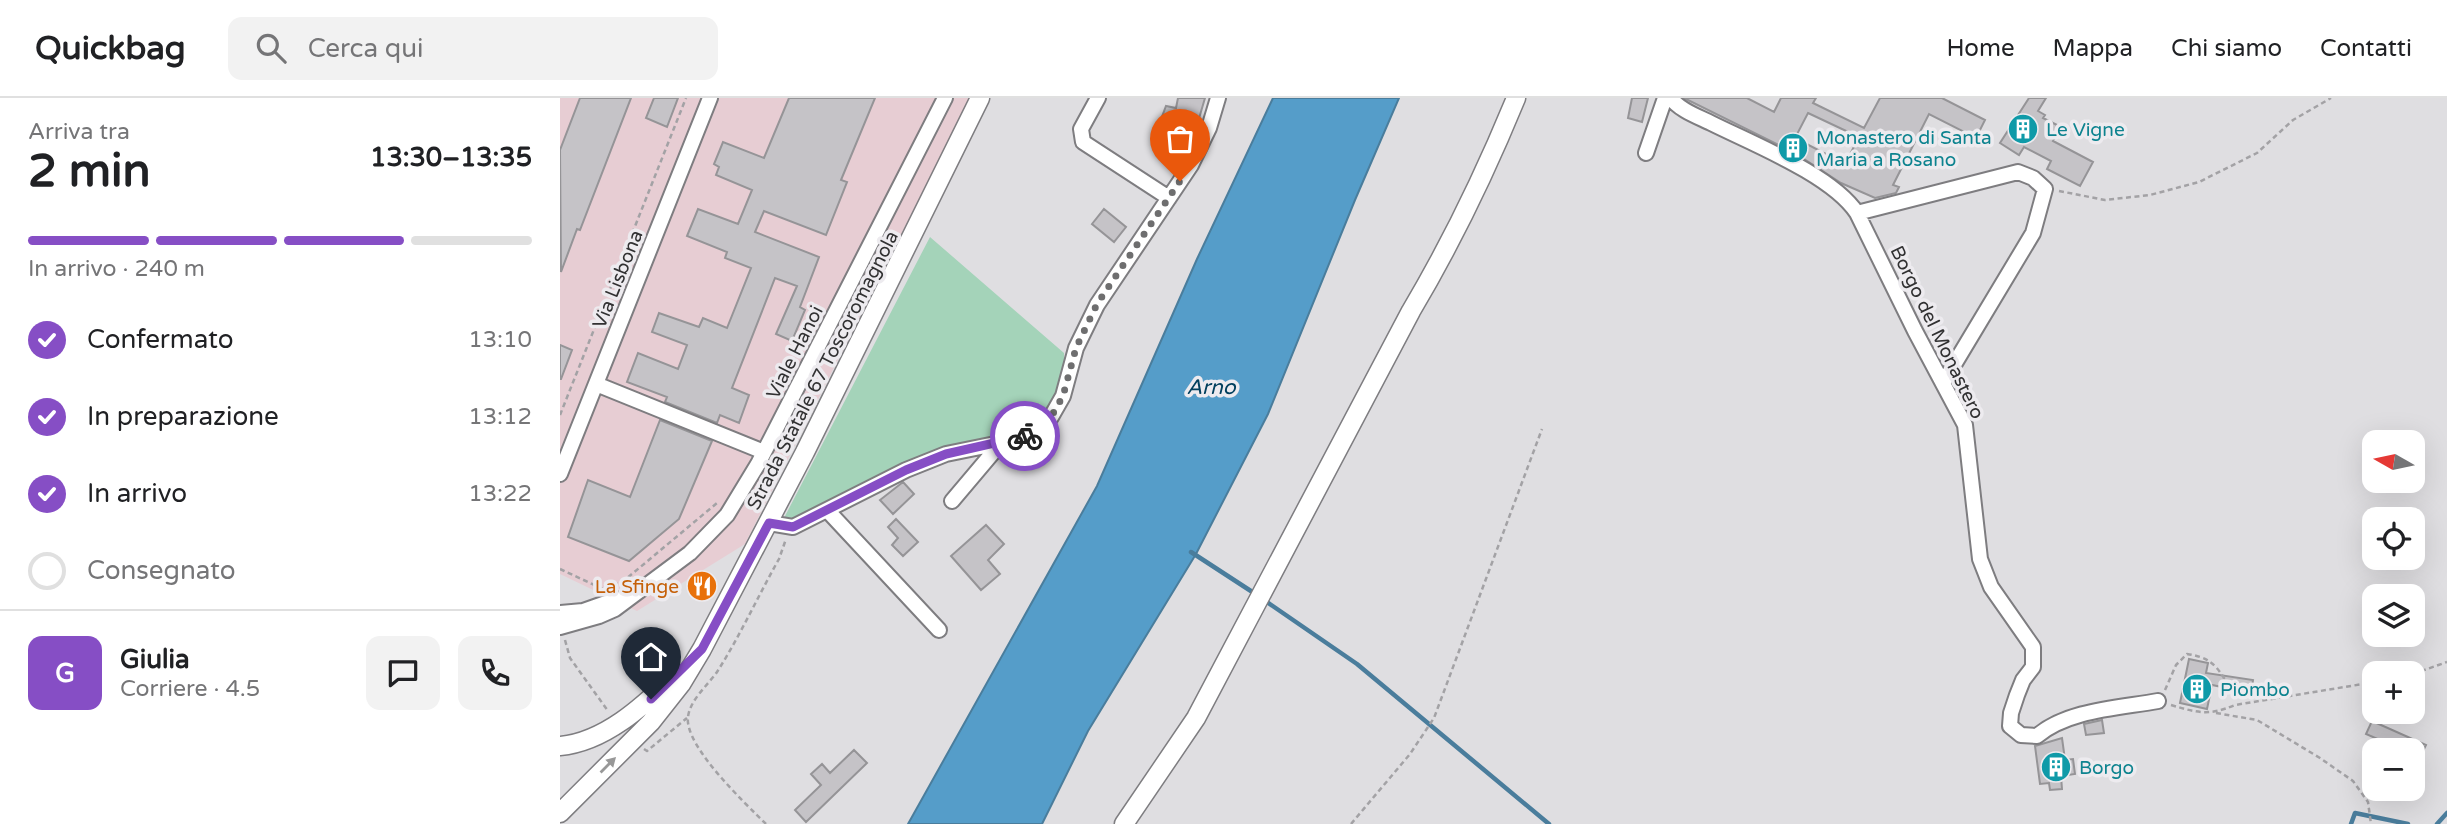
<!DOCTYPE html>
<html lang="it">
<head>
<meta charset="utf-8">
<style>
  :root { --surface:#fff; --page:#f2f2f2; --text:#202124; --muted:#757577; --line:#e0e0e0; --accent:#864ec5 }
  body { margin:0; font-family:"Varela Round",sans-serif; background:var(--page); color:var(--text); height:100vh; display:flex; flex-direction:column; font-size:26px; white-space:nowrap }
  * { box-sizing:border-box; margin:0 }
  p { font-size:23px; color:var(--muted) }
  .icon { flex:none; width:38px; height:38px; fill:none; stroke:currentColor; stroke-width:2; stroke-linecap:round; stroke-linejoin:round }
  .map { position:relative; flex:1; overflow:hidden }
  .side { display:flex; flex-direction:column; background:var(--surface); width:560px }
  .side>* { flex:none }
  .needle { width:46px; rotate:279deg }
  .buttons { position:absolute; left:1802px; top:332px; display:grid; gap:14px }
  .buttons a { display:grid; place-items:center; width:63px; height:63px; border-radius:14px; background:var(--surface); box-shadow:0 7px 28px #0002; font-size:35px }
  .pin { position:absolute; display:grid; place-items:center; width:60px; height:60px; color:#fff; margin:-72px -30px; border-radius:50% 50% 50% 0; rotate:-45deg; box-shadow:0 0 7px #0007 }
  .pin .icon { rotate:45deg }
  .courier { position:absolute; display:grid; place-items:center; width:70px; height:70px; margin:-35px; border:5px solid #864ec5; border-radius:50%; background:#fff; color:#222; box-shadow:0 2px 9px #0007 }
  .overview em { font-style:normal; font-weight:700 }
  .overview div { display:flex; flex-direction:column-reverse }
  .overview { display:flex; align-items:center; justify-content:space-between; height:119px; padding:0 28px }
  h1 { font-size:46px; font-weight:700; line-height:52px }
  .bar { display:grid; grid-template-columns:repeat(4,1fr); gap:10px 7px; align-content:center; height:84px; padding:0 28px }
  .bar i { height:9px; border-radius:5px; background:var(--line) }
  .bar .selected { background:var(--accent) }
  .bar p { grid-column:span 4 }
  .line { display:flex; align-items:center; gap:18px; padding:0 28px; border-top:2px solid var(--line) }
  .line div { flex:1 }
  .round { display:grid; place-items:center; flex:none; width:74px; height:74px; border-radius:14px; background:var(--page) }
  ol { padding:0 28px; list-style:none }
  li { display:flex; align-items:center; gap:21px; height:77px }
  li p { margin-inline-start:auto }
  li .icon { padding:7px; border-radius:50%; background:var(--accent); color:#fff; stroke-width:4 }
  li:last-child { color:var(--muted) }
  li i { width:38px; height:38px; border:4px solid var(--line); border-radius:50% }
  header { display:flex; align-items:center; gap:42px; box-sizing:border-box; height:98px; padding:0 35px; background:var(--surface); border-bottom:2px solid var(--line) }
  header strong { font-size:33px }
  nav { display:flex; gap:38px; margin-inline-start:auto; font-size:24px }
  .search { width:490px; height:63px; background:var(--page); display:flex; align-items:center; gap:18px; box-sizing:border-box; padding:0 24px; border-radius:14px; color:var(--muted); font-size:26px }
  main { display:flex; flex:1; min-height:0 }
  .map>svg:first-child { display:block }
</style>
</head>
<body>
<header>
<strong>Quickbag</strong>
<div class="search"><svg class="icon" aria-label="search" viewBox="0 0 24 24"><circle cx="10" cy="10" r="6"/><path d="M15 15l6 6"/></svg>Cerca qui</div>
<nav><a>Home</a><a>Mappa</a><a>Chi siamo</a><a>Contatti</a></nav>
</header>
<main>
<section class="side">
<div class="overview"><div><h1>2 min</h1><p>Arriva tra</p></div><em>13:30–13:35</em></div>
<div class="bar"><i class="selected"></i><i class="selected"></i><i class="selected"></i><i></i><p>In arrivo · 240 m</p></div>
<ol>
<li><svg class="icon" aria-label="check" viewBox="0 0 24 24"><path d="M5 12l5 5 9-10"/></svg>Confermato<p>13:10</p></li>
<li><svg class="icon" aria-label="check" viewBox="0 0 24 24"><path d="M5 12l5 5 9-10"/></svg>In preparazione<p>13:12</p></li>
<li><svg class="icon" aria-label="check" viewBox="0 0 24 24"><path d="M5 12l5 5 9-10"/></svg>In arrivo<p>13:22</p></li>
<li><i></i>Consegnato</li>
</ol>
<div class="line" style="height:126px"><b class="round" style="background:var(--accent);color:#fff">G</b><div><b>Giulia</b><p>Corriere · 4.5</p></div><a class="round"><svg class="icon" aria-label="chat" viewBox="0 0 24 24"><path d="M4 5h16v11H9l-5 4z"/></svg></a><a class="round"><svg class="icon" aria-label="phone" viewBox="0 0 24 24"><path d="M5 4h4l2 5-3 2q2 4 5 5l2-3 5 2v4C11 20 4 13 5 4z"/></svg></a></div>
</section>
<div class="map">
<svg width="1887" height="726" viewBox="0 0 1887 726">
  <rect width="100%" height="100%" fill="#dfdee1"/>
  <path fill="#e7cdd3" d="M0 0H410L185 446 77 513 0 476Z"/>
  <path fill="#a4d3b9" d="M370 139 504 255C505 277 498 303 482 320 465 338 435 340 412 344 350 357 292 394 235 422L224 420Z"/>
  <path fill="#559dc9" stroke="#4a7d9c" stroke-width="2" d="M713 0H839L795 102 708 316 636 456 528 633 482 726H348L537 388 637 161Z"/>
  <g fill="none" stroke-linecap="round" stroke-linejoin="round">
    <path stroke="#4a7d9c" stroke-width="4.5" d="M631 454 697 497
      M704 502 797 566 989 726
      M1791 726 1795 715 1848 726
      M1877 726 1887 715"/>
  </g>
  <path fill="#c5c3c7" stroke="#959497" stroke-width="2" fill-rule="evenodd" d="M20 0H71L20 132 17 131 1 174 0 52Z
    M94 0H118L107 29 86 20Z
    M229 0H315L281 82 287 84 266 137 204 113 195 134 259 159 240 209 245 212 232 243 216 236 237 188 215 180 172 290 189 297 179 325 160 317 157 325 105 304 107 299 67 284 78 255 118 271 127 247 92 234 99 215 139 229 143 220 167 230 191 170 165 160 167 154 127 138 138 111 178 126 192 92 156 77 159 69 154 66 163 44 204 60Z
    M618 0H645L635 34 600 24 606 8 616 10Z
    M1072 0H1088L1082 24 1068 20Z
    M1124 0H1187L1214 14 1221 0H1256L1253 5 1304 30 1320 0H1382L1425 22 1416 40 1369 16 1333 87 1339 89 1336 95 1315 100 1281 85 1235 55ZM1248 15 1299 39 1285 66 1235 40Z
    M1469 0H1486L1478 13 1485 17 1483 20 1501 29 1493 43 1533 64 1520 88 1487 71 1491 63 1464 49 1459 57 1440 45Z
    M544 111 566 129 554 144 532 126Z
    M0 247 12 252 1 281H0Z
    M100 322 152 343 119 421 69 463 8 439 28 382 70 399Z
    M343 384 354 396 333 416 320 402Z
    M336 421 358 444 343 458 332 447 338 440 328 429Z
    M426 427 444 446 428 462 440 476 421 492 391 458Z
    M137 478 155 487 149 499 131 490Z
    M1629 561 1648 565 1646 575 1693 582 1691 595 1652 587 1647 611 1620 605Z
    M1542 622 1544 635 1526 637 1524 626Z
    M1812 623 1866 647 1860 659 1853 656V653H1845L1806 636Z
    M1502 640 1505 662 1513 661 1515 676 1501 678 1502 691 1490 692 1489 685 1480 686 1475 648Z
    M294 652 307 665 246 724 235 712 261 687 251 676 262 666 270 675Z"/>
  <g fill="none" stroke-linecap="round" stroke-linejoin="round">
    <g stroke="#7e7d80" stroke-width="18">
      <path id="minor" d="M538 0 521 31 523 44 609 100
        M1111 0C1119 12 1139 19 1151 25 1193 46 1272 77 1297 115L1355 233 1405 327 1420 461 1431 489 1473 549V569L1463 582 1457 597 1451 615 1450 628 1461 637 1477 638C1507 612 1559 610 1598 603
        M1086 55 1105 0
        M1297 115 1458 74 1473 80 1485 91 1473 135 1383 285
        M36 286 204 354
        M0 376 150 0
        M392 403 441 345
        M267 412 379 532
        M209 425 233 429 346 372 386 356 460 341 479 331 491 319 503 298 516 250 537 207 631 67 649 30 658 0
        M0 515 23 513 57 501
        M0 529 39 518 55 511 130 455 167 417 198 366 385 0"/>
    </g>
    <g stroke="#7e7d80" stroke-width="21">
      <path id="major" d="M0 648C46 644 85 606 117 576
        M0 715 91 624 121 586 142 551 245 354 420 0
        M564 726 636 620 851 213C892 144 926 73 956 0"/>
    </g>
    <path stroke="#a3a2a5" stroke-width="2.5" stroke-dasharray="5 3.5" stroke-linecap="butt" d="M1499 93 1545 102 1590 97 1639 84 1697 55 1733 22 1771 0
      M0 317 126 0
      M0 471 43 491
      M53 487 66 481 157 405
      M5 542 10 560 48 613
      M1853 576 1887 564
      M1605 592 1616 567 1627 556C1646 559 1654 564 1664 580L1659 591
      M1611 607C1638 615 1649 618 1675 607L1815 584
      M1656 615 1697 622 1760 660 1793 683 1808 704 1811 726
      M84 651 87 653 127 620
      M206 726C186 706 124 648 128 619 130 602 147 588 157 574 180 538 198 498 219 461L226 441
      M791 726 850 656 874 620 982 331"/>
    <use href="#minor" stroke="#fff" stroke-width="14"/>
    <use href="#major" stroke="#fff" stroke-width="18"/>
  </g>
  <defs><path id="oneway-solid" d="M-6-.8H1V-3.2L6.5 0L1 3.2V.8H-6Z" transform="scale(1.75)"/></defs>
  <use fill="#989898" href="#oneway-solid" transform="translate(48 667) rotate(-45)"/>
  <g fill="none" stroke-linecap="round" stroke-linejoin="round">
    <path stroke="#6e6e6f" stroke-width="7" stroke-dasharray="0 12.6" d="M465 338 479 331 491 319 503 298 516 250 537 206 620 83"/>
    <path stroke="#864ec5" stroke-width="9" d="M91 601 142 551 209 425 233 429 346 372 386 356 465 338"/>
  </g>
  <defs>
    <g id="building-disc" transform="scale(1.575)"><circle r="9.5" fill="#0f9aa8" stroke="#edebef"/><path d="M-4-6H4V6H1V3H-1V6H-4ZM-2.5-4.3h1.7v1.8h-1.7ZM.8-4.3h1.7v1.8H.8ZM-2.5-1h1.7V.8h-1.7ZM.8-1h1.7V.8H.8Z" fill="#fff"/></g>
    <g id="restaurant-disc" transform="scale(1.575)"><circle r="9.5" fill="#e8710a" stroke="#edebef"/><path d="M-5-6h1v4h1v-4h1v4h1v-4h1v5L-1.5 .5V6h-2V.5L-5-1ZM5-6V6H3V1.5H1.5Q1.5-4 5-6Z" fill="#fff"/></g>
  </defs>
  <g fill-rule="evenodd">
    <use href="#building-disc" x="1463" y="31"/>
    <use href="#building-disc" x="1233" y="50"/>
    <use href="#restaurant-disc" x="142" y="488"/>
    <use href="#building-disc" x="1637" y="591"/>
    <use href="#building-disc" x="1496" y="669"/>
  </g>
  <g text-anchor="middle" stroke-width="7" stroke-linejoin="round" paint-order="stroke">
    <g font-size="19" fill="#0d838f" stroke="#edebef" text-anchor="start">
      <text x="1486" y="38">Le Vigne</text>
      <text x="1256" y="46">Monastero di Santa<tspan x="1256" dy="22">Maria a Rosano</tspan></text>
      <text x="1660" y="598">Piombo</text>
      <text x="1519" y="676">Borgo</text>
    </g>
    <g font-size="19" fill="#313132" stroke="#edebef">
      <text transform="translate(57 181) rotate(-68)" y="7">Via Lisbona</text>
      <text transform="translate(1378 234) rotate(64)" y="7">Borgo del Monastero</text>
      <text transform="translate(234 254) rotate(-63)" y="7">Viale Hanoi</text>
      <text transform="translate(262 272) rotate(-63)" y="7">Strada Statale 67 Toscoromagnola</text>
    </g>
    <g font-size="19" fill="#c56008" stroke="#edebef" text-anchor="end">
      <text x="119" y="495">La Sfinge</text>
    </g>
    <g font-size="21" font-style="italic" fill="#02405e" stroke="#edebef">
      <text x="651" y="296">Arno</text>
    </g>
  </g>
</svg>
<div class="buttons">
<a><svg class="needle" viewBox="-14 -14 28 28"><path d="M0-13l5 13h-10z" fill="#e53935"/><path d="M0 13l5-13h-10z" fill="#757577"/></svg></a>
<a><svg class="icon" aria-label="locate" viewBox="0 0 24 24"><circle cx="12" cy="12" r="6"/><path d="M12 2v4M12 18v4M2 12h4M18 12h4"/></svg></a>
<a><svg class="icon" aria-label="layers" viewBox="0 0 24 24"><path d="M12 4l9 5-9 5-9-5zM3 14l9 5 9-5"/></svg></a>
<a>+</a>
<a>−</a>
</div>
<div class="pin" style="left:620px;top:83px;background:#ea580c"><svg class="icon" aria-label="bag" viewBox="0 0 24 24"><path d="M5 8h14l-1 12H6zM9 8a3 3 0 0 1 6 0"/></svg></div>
<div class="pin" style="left:91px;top:601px;background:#1f2937"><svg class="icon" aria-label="home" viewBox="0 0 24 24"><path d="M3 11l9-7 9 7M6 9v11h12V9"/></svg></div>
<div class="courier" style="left:465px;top:338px"><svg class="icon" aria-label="bike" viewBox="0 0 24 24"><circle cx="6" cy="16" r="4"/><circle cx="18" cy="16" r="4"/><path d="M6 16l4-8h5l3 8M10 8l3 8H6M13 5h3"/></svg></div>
</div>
</main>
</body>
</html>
